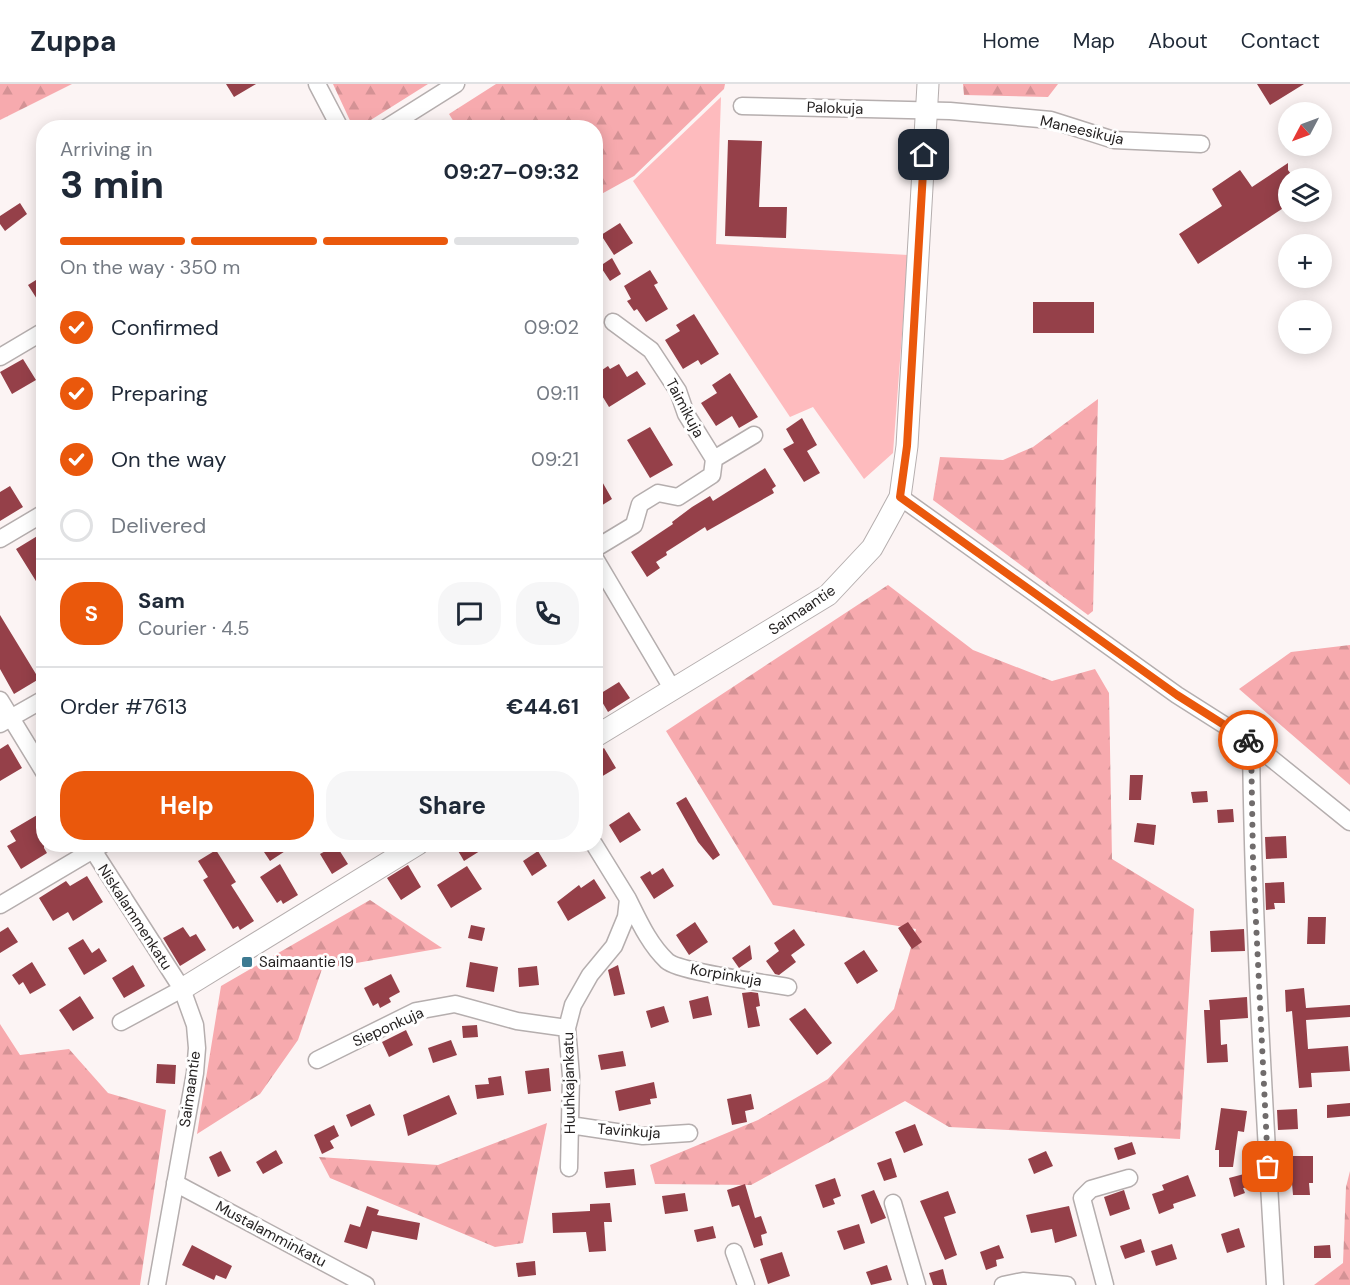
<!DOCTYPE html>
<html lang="en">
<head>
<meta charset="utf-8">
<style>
  :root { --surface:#fff; --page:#f6f6f7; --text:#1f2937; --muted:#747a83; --line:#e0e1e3; --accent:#ea580c }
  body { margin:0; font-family:"DM Sans",sans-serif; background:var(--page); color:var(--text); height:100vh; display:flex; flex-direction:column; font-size:22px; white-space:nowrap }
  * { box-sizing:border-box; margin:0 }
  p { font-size:20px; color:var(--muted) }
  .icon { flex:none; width:33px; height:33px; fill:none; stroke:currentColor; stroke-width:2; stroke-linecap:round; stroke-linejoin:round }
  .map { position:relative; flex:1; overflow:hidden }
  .sheet { position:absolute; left:36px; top:36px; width:567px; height:732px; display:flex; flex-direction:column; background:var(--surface); border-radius:24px; box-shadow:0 3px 15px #0003 }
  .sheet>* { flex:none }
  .needle { width:39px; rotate:229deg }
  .buttons { position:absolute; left:1278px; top:18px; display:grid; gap:12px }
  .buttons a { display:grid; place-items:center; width:54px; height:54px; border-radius:50%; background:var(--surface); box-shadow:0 3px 15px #0003; font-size:30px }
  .pin { position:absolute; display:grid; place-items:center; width:51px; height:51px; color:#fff; margin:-26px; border-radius:12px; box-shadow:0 3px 9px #0006 }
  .courier { position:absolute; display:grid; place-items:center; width:60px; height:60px; margin:-30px; border:4px solid #ea580c; border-radius:50%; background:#fff; color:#222; box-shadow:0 2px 8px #0007 }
  .head em { font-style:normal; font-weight:700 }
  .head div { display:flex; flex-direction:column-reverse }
  .head { display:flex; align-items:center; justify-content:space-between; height:102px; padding:0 24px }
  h1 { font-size:39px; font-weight:700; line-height:45px }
  .bar { display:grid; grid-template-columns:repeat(4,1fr); gap:9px 6px; align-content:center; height:72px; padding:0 24px }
  .bar i { height:8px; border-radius:4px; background:var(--line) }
  .bar .selected { background:var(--accent) }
  .bar p { grid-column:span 4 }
  .line { display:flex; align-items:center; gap:15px; padding:0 24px; border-top:2px solid var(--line) }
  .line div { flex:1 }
  .round { display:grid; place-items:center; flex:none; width:63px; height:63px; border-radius:24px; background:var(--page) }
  ol { padding:0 24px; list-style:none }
  li { display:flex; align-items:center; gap:18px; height:66px }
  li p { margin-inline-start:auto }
  li .icon { padding:6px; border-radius:50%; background:var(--accent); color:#fff; stroke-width:4 }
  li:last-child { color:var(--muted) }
  li i { width:33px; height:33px; border:3px solid var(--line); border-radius:50% }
  .primary-button { display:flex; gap:12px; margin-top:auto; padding:12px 24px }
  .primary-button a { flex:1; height:69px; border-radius:24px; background:var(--accent); color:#fff; font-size:24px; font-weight:700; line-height:69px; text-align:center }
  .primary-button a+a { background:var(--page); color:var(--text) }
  header { display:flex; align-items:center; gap:36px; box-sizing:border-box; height:84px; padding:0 30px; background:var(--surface); border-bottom:2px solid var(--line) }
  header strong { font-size:28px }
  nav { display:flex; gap:33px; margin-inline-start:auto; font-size:21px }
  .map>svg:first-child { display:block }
</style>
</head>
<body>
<header>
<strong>Zuppa</strong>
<nav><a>Home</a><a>Map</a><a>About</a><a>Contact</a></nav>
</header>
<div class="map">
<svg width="1350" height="1201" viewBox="0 0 1350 1201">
  <defs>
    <pattern id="forest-firs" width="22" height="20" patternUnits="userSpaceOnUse" patternTransform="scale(1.5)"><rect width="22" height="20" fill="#f7aaae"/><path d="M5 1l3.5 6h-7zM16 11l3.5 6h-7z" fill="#d49295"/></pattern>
  </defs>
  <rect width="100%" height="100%" fill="#fcf4f4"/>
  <path fill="#febbbe" d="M721 13 716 160 908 171 893 369 864 395 813 323 790 333 633 97Z"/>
  <path fill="url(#forest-firs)" d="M0 0H72L0 36Z
    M333 0H428L358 44 353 43Z
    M496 0H725L724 5 634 92 596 113V44L457 43 449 30Z
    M963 0H1058L1048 13 964 11Z
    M1098 315 1093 527 1088 531 933 416 940 373 1003 376 1033 363Z
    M888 501 973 566 1052 597 1095 585 1109 609 1112 775 1194 825 1180 1055 949 1043 905 1017 751 1101 655 1100 650 1081 758 1036 828 995 894 925 916 845 773 821 666 647Z
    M1350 561V701L1239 605 1291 568Z
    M370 816 442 864 322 885 298 956 260 1010 197 1050 221 902Z
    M0 940 20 971 69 965 108 1009 166 1026 140 1201H0Z
    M547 1039 523 1159 495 1163 330 1094 319 1073 438 1081Z
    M1350 1087V1201H1314L1343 1179 1346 1103Z"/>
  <path fill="#954049" d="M226 0H256L234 13Z
    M1257 0H1304L1270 21Z
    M728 56 762 57 759 123H787L786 154 725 152Z
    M1288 79V86L1294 94H1288V121L1198 180 1179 150 1222 122 1212 105 1240 86 1252 103Z
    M20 119 27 130 5 147 0 140V132Z
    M620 139 633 159 614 171 601 151Z
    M612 174 621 190 610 197 600 182Z
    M650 186 658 199 654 201 668 225 646 238 637 225 634 227 627 217 631 215 624 202Z
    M44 191V226L28 201Z
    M1033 218H1094V249H1033Z
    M694 230 719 270 701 281 698 276 683 285 665 256 680 247 676 241Z
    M23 275 36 296 12 310 0 288Z
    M619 280 627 293 637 287 646 300 609 323 596 302V290L608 282 610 285Z
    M730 289 758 333 739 344 732 332 716 342 701 319 717 309 712 301Z
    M802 334 817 361 807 367 820 389 804 398 783 365 794 359 786 345Z
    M650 343 673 381 650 394 627 356Z
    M765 384 776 402 772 405 774 409 707 447 705 443 666 468 667 471 656 478 660 484 647 493 631 468 673 440 672 438 692 423 710 412 713 417Z
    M596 387 612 415 596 425Z
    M10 402 23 423 0 437V408Z
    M39 451 44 459V510L16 465Z
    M0 531 39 595 14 610 0 585Z
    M619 598 630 614 608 628 598 611Z
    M8 660 22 684 0 697V665Z
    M604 664 616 684 596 696V670Z
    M1130 691H1143L1141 716H1129Z
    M1207 707 1208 718 1193 719 1191 708Z
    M686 713 720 771 713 776 698 758 676 719Z
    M1233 725 1234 738 1218 739 1217 726Z
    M44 727V764L47 769 21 785 7 762 16 757 10 747Z
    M629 728 641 746 620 759 609 741Z
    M1137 739 1156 741 1154 761 1134 758Z
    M1286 752 1287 774 1266 775 1265 753Z
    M269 760H296L270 777 262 765Z
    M454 760H491L464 777Z
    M336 761 348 780 332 790 320 770Z
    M216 766 236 798 231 801 254 837 240 846 238 842 233 845 203 796 208 793 198 777Z
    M538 767 547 782 532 792 523 777Z
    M280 780 298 811 283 820 281 816 277 819 260 793Z
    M408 781 421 803 401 816 387 794Z
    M467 782 482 805 451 824 437 801Z
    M663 784 674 802 654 815 640 793 650 787 652 791Z
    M87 792 103 818 73 837 68 828 53 837 39 814 66 797 70 802Z
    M594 795 606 814 568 837 557 818 579 801 581 804Z
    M1284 798 1285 819H1274L1275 825 1266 826 1265 799Z
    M1308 833H1326L1325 860H1307Z
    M695 838 708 858 689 871 676 851Z
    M908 838 922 858 912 865 898 844Z
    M471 841 485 844 482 857 468 854Z
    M8 843 18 858 0 869V848Z
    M183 843 190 853 196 850 206 866 180 882 163 854Z
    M794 845 805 861 791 871 796 878 779 891 775 890 766 877 779 867 774 859Z
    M1244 845 1245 867 1211 868 1210 847Z
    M83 855 92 869 99 864 107 877 84 891 68 864Z
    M750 861 752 875 739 884 732 874Z
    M864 866 878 887 857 900 844 879Z
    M32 878 46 901 30 910 23 898 19 901 12 891Z
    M470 878 498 883 494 908 466 903Z
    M133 881 145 902 124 914 112 894Z
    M618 881 625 910 614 912 608 886Z
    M537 882 539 901 519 903 518 884Z
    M391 890 400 908 389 914 391 918 380 924 378 919 373 922 364 904Z
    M1304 904 1306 924 1350 921V933L1306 936 1308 965 1348 962 1350 987 1311 989 1312 1003 1299 1004 1292 927 1286 928 1285 906Z
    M751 908 758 909 760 922 756 923 760 942 748 944 742 909Z
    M80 912 94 934 73 947 59 926Z
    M708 912 712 931 693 935 689 917Z
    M1247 913 1248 934 1220 936 1221 961 1227 960 1228 978 1207 979 1204 926H1210L1209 916Z
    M664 922 669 938 651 944 646 927Z
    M805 924 832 959 817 971 789 935Z
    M477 941 478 953 463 954 462 942Z
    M406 946 413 961 389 973 382 958Z
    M451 956 457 971 433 979 428 964Z
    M623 967 626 982 601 986 598 971Z
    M157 980 176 981 175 1000 156 999Z
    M549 984 551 1007 528 1010 525 987Z
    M501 992 504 1011 477 1015 475 1001 489 1000 488 994Z
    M654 998 657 1014 650 1015 651 1020 619 1027 615 1007Z
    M751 1010 754 1025 745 1027 747 1038 732 1041 727 1015Z
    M449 1011 457 1030 408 1052 403 1031Z
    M1350 1019V1032L1327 1034V1021Z
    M370 1020 375 1031 351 1043 346 1031Z
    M1221 1024 1247 1027 1244 1048 1238 1047 1233 1083H1219V1066H1215Z
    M1297 1025 1298 1045 1278 1046 1277 1026Z
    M915 1040 923 1061 904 1069 895 1048Z
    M334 1041 339 1052 330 1057 334 1064 322 1070 314 1051Z
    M1132 1058 1136 1070 1118 1076 1114 1064Z
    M276 1066 283 1079 263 1090 256 1078Z
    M221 1067 231 1087 218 1093 209 1073Z
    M1046 1067 1053 1082 1034 1090 1028 1075Z
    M1287 1072H1313V1099H1309L1310 1111H1293L1292 1099H1287Z
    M891 1074 897 1093 884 1097 877 1079Z
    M634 1085 636 1101 606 1104 604 1088Z
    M1244 1090 1248 1103 1243 1104 1245 1109 1234 1113 1229 1094Z
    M1188 1091 1196 1112 1173 1120 1174 1124 1159 1130 1152 1110 1164 1106 1162 1101Z
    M835 1094 841 1112 833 1115 835 1120 823 1124 815 1101Z
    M745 1100 755 1134 761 1132 767 1149 761 1151 763 1161 754 1164 739 1121 732 1123 727 1106Z
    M874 1106 886 1134 871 1140 861 1111Z
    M1124 1106 1130 1125 1110 1132 1104 1113Z
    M948 1107 956 1129 944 1133 957 1171 945 1176 920 1117Z
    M685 1109 688 1127 665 1130 662 1112Z
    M610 1119 612 1138H604L606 1167 589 1168 586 1148 553 1149 552 1129 590 1127V1120Z
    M367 1122 379 1126 377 1131 420 1139 417 1156 372 1147 367 1165 344 1158 350 1140 360 1143Z
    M1069 1122 1077 1152 1055 1159 1052 1145 1031 1149 1026 1131Z
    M859 1140 865 1159 844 1166 837 1147Z
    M713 1142 716 1154 697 1158 694 1146Z
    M1239 1144 1245 1163 1227 1169 1221 1150Z
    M1141 1155 1145 1168 1125 1175 1120 1162Z
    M1172 1160 1177 1175 1156 1182 1151 1167Z
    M192 1161 232 1182 226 1195 216 1191 214 1196 182 1181Z
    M999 1161 1004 1174 996 1176 997 1182 986 1186 980 1168Z
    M1330 1161 1331 1174H1314V1162Z
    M782 1168 790 1192 768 1200 760 1175Z
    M535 1177 536 1191 518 1193 516 1179Z
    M887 1181 892 1196 871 1201 866 1188Z
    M943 1185 947 1201H933L929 1189Z"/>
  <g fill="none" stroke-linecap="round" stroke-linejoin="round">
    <g stroke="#b5aeae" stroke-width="19">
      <path id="minor" d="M317 0 340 44
        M742 22 950 27 1051 36 1114 56 1201 60
        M386 44 456 0
        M0 273 44 247
        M714 375 754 351
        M900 413 1177 611 1251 658 1350 738
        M0 455 44 429
        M596 464 634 441 640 420 658 409 678 413 712 391 714 375 686 330 678 307 651 266 613 238
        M596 476 673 606
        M0 616 44 688
        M0 640 44 615
        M1251 658C1253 839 1264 1020 1275 1201
        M89 760 182 905 195 941 197 964 195 989 157 1201
        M628 815C639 837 649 860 667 877 679 888 767 899 788 903
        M0 821 103 760
        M121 938 182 905
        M317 976 416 927 455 920 517 937 567 944
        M570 1041 643 1052 689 1049
        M569 1084 571 992 567 944 573 921 590 891 614 862 626 833 628 815 594 760
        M175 1099 366 1201
        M893 1119 917 1201
        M734 1168 746 1201
        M1003 1201 1023 1197 1067 1201
        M1105 1201 1082 1114 1091 1105 1129 1094"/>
    </g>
    <g stroke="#b5aeae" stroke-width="23">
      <path id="tertiary" d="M596 652 828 511 872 464 887 437 900 413 907 362 928 0
        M182 905 418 760"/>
    </g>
    <use href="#minor" stroke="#fff" stroke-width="16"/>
    <use href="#tertiary" stroke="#fff" stroke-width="21"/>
  </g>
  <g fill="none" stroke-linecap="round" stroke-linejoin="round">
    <path stroke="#706c6c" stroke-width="6" stroke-dasharray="0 10.8" d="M1248 656 1251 658 1253 777 1268 1083"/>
    <path stroke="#ea580c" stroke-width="8" d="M924 71 907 362 900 413 1177 611 1248 656"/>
  </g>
  <rect fill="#3d7a91" stroke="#fff" stroke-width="2" x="241" y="872" width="12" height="12" rx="3"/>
  <g text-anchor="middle" stroke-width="6" stroke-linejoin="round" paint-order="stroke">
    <g font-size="15" fill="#252222" stroke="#fff">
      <text transform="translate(835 24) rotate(2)" y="5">Palokuja</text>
      <text transform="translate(1082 46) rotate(13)" y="5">Maneesikuja</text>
      <text transform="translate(685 324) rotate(62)" y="5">Taimikuja</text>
      <text transform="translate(802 526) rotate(-34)" y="5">Saimaantie</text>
      <text transform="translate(135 833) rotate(57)" y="5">Niskalammenkatu</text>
      <text transform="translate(726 891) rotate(10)" y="5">Korpinkuja</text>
      <text transform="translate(388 943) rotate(-24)" y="5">Sieponkuja</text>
      <text transform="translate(569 999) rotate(-91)" y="5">Huuhkajankatu</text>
      <text transform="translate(190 1005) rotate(-82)" y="5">Saimaantie</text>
      <text transform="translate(629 1047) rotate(4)" y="5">Tavinkuja</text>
      <text transform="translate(271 1150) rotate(28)" y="5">Mustalamminkatu</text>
    </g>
    <g font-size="15" fill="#252222" stroke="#fff" text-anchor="start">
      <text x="259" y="883">Saimaantie 19</text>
    </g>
  </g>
</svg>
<div class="buttons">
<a><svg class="needle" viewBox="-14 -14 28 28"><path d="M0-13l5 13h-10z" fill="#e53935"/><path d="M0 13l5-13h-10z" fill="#747a83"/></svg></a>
<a><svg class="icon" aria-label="layers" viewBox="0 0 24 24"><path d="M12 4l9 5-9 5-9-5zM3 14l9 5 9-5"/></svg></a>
<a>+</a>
<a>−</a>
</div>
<div class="pin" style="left:1268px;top:1083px;background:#ea580c"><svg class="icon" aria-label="bag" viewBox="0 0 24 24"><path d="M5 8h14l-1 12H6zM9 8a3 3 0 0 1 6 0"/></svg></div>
<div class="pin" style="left:924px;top:71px;background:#1f2937"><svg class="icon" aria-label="home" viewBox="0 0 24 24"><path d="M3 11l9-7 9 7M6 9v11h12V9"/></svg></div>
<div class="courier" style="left:1248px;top:656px"><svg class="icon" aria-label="bike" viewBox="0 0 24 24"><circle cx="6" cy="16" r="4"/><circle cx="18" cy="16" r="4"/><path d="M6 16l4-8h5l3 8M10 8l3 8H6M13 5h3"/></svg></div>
<section class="sheet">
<div class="head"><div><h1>3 min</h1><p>Arriving in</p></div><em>09:27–09:32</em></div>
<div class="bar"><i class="selected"></i><i class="selected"></i><i class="selected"></i><i></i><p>On the way · 350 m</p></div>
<ol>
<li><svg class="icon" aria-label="check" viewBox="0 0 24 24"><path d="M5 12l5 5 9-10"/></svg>Confirmed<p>09:02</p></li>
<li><svg class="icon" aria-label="check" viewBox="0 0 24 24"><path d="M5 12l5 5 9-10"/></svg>Preparing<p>09:11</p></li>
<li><svg class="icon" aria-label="check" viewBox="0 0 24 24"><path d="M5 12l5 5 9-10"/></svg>On the way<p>09:21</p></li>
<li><i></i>Delivered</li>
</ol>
<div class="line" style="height:108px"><b class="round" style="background:var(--accent);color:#fff">S</b><div><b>Sam</b><p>Courier · 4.5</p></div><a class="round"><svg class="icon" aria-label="chat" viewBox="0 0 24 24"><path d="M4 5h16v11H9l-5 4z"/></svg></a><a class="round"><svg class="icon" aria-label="phone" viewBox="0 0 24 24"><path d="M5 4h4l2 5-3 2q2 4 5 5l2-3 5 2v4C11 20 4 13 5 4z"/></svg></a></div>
<div class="line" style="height:78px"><div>Order #7613</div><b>€44.61</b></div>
<div class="primary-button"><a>Help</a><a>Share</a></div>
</section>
</div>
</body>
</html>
